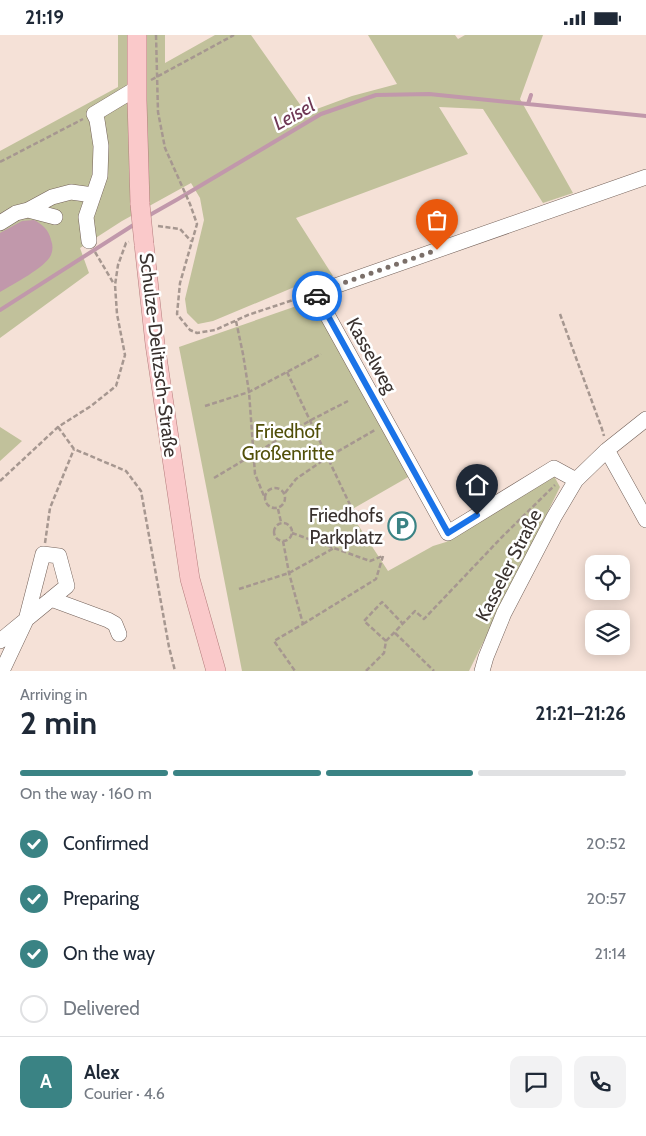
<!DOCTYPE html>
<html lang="en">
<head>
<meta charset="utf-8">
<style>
  :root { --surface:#fff; --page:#f2f2f3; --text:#1f2937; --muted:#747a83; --line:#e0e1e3; --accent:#3a8384 }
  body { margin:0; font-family:Cabin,sans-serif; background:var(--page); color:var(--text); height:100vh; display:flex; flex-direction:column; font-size:19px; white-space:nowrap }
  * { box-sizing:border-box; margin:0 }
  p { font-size:16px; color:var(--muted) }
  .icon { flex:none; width:28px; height:28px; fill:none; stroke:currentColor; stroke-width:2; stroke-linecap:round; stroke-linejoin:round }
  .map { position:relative; height:636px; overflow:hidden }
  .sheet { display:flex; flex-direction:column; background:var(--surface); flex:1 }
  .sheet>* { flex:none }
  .fabs { position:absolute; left:585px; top:520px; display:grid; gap:10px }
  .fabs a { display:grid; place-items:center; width:45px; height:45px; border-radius:10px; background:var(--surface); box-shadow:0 2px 12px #0003; font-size:25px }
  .pin { position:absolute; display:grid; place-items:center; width:42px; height:42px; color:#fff; margin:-51px -21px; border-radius:50% 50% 50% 0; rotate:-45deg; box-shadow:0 0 5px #0007 }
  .pin .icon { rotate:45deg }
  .courier { position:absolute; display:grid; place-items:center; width:50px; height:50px; margin:-25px; border:4px solid #1a73e8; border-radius:50%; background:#fff; color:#222; box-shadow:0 1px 6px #0007 }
  .headline em { font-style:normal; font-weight:700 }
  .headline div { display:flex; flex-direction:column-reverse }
  .headline { display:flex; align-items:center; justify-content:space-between; height:85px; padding:0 20px }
  h1 { font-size:32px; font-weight:700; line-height:38px }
  .bar { display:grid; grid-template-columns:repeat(4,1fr); gap:8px 5px; align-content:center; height:60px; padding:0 20px }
  .bar i { height:6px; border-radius:4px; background:var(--line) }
  .bar .active { background:var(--accent) }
  .bar p { grid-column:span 4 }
  .line { display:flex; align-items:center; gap:12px; padding:0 20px; border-top:1px solid var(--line) }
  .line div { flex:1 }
  .round { display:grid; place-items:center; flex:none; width:52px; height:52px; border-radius:10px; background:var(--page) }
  ol { padding:0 20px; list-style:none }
  li { display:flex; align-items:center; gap:15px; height:55px }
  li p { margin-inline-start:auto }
  li .icon { padding:5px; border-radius:50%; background:var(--accent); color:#fff; stroke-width:4 }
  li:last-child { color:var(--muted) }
  li i { width:28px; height:28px; border:2px solid var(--line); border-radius:50% }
  .status { display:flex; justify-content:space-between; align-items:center; height:35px; padding:0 25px; background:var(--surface); direction:ltr }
  .status svg { height:14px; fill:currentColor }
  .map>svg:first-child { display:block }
</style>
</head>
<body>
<div class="status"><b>21:19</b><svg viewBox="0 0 49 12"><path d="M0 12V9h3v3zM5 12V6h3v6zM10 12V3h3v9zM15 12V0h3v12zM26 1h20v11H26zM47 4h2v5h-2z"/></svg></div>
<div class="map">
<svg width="646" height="636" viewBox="0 0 646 636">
  <rect width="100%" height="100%" fill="#f5e1d7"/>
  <path fill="#c1c19b" d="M118 0H165V28L215 0H251L306 78 352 61 397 49 368 0H455L458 4 465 0H543L520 64 573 158 543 168 483 74 439 72 468 119 296 183 333 241 304 248 213 286 198 289 187 278 185 264 204 185 200 163 191 148 122 186 80 213 89 238 0 303V116L118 52Z
    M311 266 410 441 349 476 388 536 433 511 446 507 554 441 560 452 469 636H242L179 312Z
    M0 392 22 406 0 426Z"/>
  <path fill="#c198ab" d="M34 185C42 189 49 195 51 205 53 210 53 215 51 220 45 233 13 249 0 257V198L22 186Z"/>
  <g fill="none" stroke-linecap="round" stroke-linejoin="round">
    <path stroke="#c198ab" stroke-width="4" d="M528 69 531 60
      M148 181 178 164 321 79 376 60 429 59 646 81
      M0 275 135 189"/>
    <g stroke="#736159" stroke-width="16">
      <path id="minor" d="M28 175 55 182
        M0 188 16 178 28 175 52 162 71 157 93 160
        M89 206 86 182 100 141 101 111 97 85 94 79 137 53
        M607 415 646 485
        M576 445 554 433 448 498 315 258 646 142
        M51 564 108 585 115 589 119 599
        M0 606C22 588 45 569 67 551L59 521 43 519 26 585 2 636
        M482 636 486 622 504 578 554 482 576 445 607 415 646 384"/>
    </g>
    <g stroke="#b47c7c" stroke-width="20">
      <path id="major" d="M137 0V65L140 169
        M144 209 155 309 190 544 216 636"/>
    </g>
    <path stroke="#a69790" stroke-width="2.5" stroke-dasharray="5 2.5" stroke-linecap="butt" d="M156 0 158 77 165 113 190 169 197 189 180 248 177 279 190 295 197 298 215 295 248 280 302 262
      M151 45 234 0
      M0 127 83 84
      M158 191 180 194 191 206
      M95 217 114 249
      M560 279 602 394 604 401
      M236 286 243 319 249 357 255 439 264 461
      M287 337 352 474 363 485
      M205 371 249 357 321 319
      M58 392 74 414 126 436 141 456 169 612 175 636
      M214 443 311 385 348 366
      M0 446 58 392 91 371 116 351 125 320 117 279 115 250 118 230 126 208 129 207
      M265 463a10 10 0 1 1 20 0a10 10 0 1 1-20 0Z
      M285 458 296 444 328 422 375 395
      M278 474 281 487
      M274 497a9 9 0 1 1 18 0a9 9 0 1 1-18 0Z
      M292 498 370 526 383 521
      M283 506 289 538 303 589 274 606 295 636
      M45 508 50 473 74 414
      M239 554 289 538 334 513
      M303 589 376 544 383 521
      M395 598 434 636
      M386 606 364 586 382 567 403 589
      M366 636 384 618 386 606 415 576 424 584 501 503 555 450"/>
    <use href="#minor" stroke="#fff" stroke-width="15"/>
    <use href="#major" stroke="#fac9ca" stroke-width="19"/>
    <g stroke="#b47c7c" stroke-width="20" stroke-linecap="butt">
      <path id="major-bridge" d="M140 169 144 209"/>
    </g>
    <use href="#major-bridge" stroke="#fac9ca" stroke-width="19"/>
  </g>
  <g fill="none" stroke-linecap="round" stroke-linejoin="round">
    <path stroke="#7b6f69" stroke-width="5" stroke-dasharray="0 9" d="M317 261 315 258 437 215"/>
    <path stroke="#1a73e8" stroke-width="6" d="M317 261 448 498 477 480"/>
  </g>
  <defs>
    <g id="parking-ring" transform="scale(1.4375)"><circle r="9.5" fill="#fff" stroke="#3a8384" stroke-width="1.5"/><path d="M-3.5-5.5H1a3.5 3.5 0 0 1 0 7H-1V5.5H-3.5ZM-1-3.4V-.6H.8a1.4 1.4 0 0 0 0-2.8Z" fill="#3a8384"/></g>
  </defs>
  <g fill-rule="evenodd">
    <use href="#parking-ring" x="402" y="491"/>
  </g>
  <g text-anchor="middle" stroke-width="5" stroke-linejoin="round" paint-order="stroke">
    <g font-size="19" fill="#39312e" stroke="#fff">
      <text transform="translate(159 320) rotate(83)" y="7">Schulze-Delitzsch-Straße</text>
      <text transform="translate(372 320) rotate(61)" y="7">Kasselweg</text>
      <text transform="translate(508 530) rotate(-63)" y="7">Kasseler Straße</text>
    </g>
    <g font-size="19" fill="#514f08" stroke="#fff">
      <text x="288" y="403">Friedhof<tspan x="288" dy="22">Großenritte</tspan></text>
    </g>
    <g font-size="19" fill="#39312e" stroke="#fff" text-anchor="end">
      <text x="383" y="487">Friedhofs<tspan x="383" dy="22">Parkplatz</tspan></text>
    </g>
    <g font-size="20" font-style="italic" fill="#6f3855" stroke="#fff">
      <text transform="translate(294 79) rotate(-29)" y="7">Leisel</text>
    </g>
  </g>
</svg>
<div class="fabs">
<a><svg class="icon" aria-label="locate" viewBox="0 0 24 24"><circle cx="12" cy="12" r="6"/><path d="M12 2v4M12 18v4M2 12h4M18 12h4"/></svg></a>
<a><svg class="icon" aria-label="layers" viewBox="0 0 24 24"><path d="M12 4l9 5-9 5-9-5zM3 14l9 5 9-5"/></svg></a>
</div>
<div class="pin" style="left:437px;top:215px;background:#ea580c"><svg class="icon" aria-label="bag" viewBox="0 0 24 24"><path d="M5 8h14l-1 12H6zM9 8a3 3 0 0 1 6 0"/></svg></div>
<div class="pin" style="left:477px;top:480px;background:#1f2937"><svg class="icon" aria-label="home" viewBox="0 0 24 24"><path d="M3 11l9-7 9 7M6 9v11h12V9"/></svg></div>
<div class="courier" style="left:317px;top:261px"><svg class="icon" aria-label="car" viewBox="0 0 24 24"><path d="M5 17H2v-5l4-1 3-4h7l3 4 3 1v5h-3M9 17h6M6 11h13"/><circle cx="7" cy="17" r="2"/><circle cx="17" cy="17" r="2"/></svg></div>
</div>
<section class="sheet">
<div class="headline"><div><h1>2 min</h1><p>Arriving in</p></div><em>21:21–21:26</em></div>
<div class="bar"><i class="active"></i><i class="active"></i><i class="active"></i><i></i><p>On the way · 160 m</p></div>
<ol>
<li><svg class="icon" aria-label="check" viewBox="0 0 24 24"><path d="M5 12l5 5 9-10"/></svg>Confirmed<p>20:52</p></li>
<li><svg class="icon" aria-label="check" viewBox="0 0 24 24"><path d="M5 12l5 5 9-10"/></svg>Preparing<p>20:57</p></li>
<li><svg class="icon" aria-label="check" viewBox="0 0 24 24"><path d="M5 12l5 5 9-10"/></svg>On the way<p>21:14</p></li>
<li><i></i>Delivered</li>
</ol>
<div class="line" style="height:90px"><b class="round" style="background:var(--accent);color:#fff">A</b><div><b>Alex</b><p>Courier · 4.6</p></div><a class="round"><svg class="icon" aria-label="chat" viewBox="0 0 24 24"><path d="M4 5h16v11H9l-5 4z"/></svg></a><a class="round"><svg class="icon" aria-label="phone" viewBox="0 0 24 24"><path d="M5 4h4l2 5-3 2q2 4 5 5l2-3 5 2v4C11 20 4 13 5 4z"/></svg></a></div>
</section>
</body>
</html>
